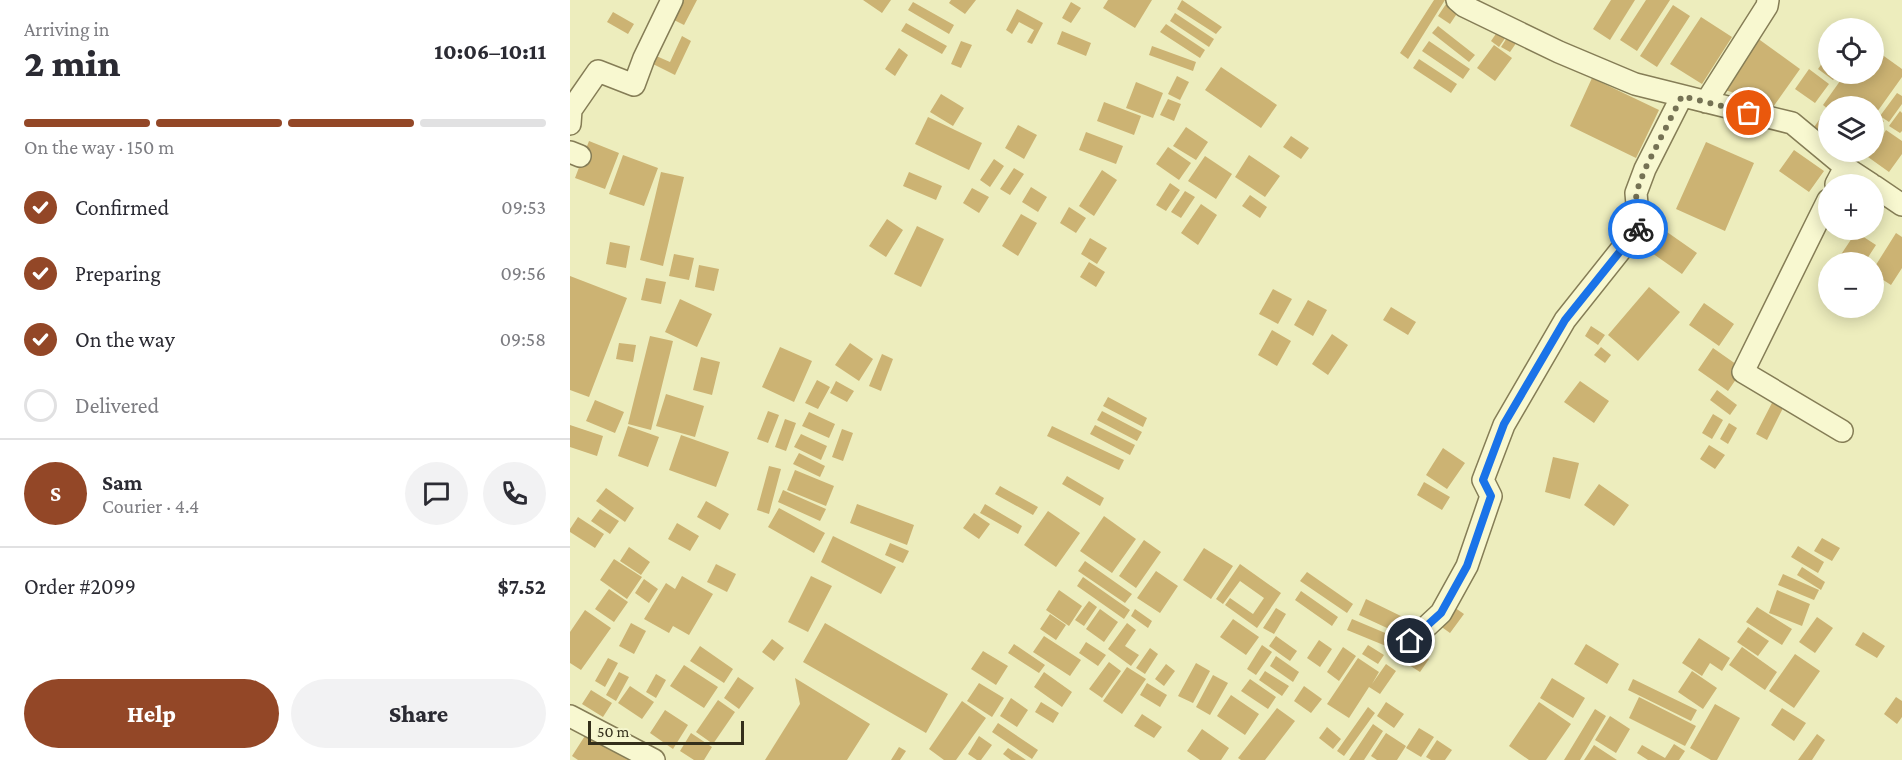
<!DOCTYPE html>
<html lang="en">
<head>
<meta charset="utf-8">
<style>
  :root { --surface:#fff; --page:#f2f2f3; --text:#2b2b33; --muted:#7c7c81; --line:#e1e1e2; --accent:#934727 }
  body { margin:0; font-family:"Crimson Pro",serif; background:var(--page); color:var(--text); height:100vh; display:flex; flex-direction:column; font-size:22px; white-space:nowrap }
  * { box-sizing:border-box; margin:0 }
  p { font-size:20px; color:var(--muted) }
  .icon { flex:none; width:33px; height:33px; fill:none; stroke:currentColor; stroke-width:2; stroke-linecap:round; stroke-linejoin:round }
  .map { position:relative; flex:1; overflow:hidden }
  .panel { display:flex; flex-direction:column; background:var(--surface); width:570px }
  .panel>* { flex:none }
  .tools { position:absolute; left:1248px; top:18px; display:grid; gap:12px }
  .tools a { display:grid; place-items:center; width:66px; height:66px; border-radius:50%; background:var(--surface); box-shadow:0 3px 15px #0003; font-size:30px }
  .scale { position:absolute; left:18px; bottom:15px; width:156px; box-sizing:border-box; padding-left:6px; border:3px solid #342f1b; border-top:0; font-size:16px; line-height:21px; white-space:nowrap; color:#342f1b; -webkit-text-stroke:4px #f4f5cd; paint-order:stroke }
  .pin { position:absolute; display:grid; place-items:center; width:51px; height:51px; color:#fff; margin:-26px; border:3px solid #fff; border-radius:50%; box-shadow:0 2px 6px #0007 }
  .courier { position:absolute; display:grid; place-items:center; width:60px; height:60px; margin:-30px; border:4px solid #1a73e8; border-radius:50%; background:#fff; color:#222; box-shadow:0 2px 8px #0007 }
  .head em { font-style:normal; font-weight:800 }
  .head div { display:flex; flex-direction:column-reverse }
  .head { display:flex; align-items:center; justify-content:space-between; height:102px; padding:0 24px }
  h1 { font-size:39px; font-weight:800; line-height:45px }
  .bar { display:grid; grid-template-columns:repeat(4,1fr); gap:9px 6px; align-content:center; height:72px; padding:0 24px }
  .bar i { height:8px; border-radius:4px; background:var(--line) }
  .bar .active { background:var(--accent) }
  .bar p { grid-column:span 4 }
  .line { display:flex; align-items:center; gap:15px; padding:0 24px; border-top:2px solid var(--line) }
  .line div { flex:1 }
  .round { display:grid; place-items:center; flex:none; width:63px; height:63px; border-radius:32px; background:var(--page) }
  ol { padding:0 24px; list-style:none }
  li { display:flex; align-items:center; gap:18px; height:66px }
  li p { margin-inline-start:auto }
  li .icon { padding:6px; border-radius:50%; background:var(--accent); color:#fff; stroke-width:4 }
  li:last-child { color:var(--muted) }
  li i { width:33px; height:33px; border:3px solid var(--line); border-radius:50% }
  .primary-button { display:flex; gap:12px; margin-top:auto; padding:12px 24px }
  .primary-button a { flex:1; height:69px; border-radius:36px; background:var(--accent); color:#fff; font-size:24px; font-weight:800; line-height:69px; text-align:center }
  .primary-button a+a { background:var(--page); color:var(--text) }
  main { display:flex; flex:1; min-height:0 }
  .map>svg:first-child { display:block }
</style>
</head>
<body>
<main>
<section class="panel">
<div class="head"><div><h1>2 min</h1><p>Arriving in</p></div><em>10:06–10:11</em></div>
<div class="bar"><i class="active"></i><i class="active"></i><i class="active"></i><i></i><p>On the way · 150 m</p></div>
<ol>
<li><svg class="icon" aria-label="check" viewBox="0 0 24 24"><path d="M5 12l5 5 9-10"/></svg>Confirmed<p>09:53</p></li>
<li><svg class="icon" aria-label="check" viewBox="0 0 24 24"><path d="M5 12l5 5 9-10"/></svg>Preparing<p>09:56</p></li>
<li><svg class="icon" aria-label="check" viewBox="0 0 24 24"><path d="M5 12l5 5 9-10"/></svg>On the way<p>09:58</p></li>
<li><i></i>Delivered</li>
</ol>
<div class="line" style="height:108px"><b class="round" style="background:var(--accent);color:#fff">S</b><div><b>Sam</b><p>Courier · 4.4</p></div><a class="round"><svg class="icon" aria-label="chat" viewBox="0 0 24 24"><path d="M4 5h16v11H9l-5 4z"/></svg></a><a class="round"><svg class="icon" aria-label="phone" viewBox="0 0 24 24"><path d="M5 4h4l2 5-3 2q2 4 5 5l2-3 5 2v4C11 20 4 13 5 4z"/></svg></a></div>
<div class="line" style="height:78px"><div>Order #2099</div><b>$7.52</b></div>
<div class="primary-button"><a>Help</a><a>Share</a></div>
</section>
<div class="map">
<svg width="1332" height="760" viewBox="0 0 1332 760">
  <rect width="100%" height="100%" fill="#ededbd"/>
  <path fill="#ccb373" d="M107 0H127L114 25 98 17Z
    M293 0H321L312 13Z
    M381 0H406L395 14 379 3Z
    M538 0H582L565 28 533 8Z
    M612 0 652 27 646 34 607 9Z
    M864 0H875L838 59 830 53Z
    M1041 0H1065L1040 40 1023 29Z
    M1076 0H1100L1067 51 1050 40Z
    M878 1 890 9 880 24 868 16Z
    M343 2 384 25 379 34 338 10Z
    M501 2 511 8 501 23 492 18Z
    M1103 5 1120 16 1087 67 1070 56Z
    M447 9 473 23 462 44 457 42 464 30 449 22 442 34 436 30Z
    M43 12 64 24 58 34 37 22Z
    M605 13 644 39 639 47 600 21Z
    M1131 17 1162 37 1132 84 1100 64Z
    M336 23 377 46 372 54 331 31Z
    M596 24 635 50 630 58 590 32Z
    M932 25 940 31 929 47 921 41Z
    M868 26 905 55 899 62 862 33Z
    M942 30 951 36 940 52 931 47Z
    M492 31 521 43 516 56 487 44Z
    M1183 35 1230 69 1203 107 1150 88Z
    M112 36 121 41 105 75 81 63 84 55 100 62Z
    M391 41 402 45 391 68 381 64Z
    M859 41 900 69 893 79 852 51Z
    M924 45 942 58 925 81 907 68Z
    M582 46 626 62 623 71 579 55Z
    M329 48 338 55 325 76 315 69Z
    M1304 49 1332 69V77L1307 112 1304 110V106H1258V109L1253 105 1275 74H1304Z
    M1258 55V74H1268L1263 80 1248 69Z
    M849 59 887 84 881 93 843 68Z
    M651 67 707 105 691 128 635 90Z
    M1239 69 1259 84 1245 103 1225 89Z
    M607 76 619 82 610 100 598 94Z
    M1022 78 1089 110 1066 158 1000 126Z
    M566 82 593 93 583 118 556 108Z
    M1327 93 1332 96V104L1319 122 1310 116Z
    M371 94 394 108 383 126 360 112Z
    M598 99 611 104 604 121 590 115Z
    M534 102 571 116 564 135 527 121Z
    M1330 111 1332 113V131L1330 133 1319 126Z
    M1254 113 1258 116V142L1242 130Z
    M1306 116 1314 121 1304 137V119Z
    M358 117 412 143 399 170 345 144Z
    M448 125 467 135 454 159 435 148Z
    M616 127 638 142 626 160 603 146Z
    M1316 130 1332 141V154L1319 172 1298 157 1301 152H1304V149Z
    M516 132 553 146 546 164 509 150Z
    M721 136 739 148 731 159 713 147Z
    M19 141 49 153 35 189 5 178Z
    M1136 142 1184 163 1155 231 1106 209Z
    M598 147 621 163 609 180 586 164Z
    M1224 150 1254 171 1239 192 1209 171Z
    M53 155 88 168 74 206 39 194Z
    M679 155 710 176 695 197 665 177Z
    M635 156 662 174 646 199 618 181Z
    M424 159 434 166 420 187 410 180Z
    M444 168 454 174 440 195 430 189Z
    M532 170 547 180 524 216 509 206Z
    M91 172 114 177 93 266 70 260Z
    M339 172 372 186 366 200 333 186Z
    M600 183 610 190 596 211 586 205Z
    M461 187 477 197 468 212 452 202Z
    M402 188 419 197 409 213 393 203Z
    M615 191 625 197 611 218 601 212Z
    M680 195 697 207 690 218 672 206Z
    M631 204 647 215 628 245 611 233Z
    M499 207 516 218 506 233 490 223Z
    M451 214 467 223 448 256 432 246Z
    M317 219 333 230 316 257 299 246Z
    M347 226 374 239 351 287 324 274Z
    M1097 232 1127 253 1112 274 1082 253Z
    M1286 232 1306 245 1295 262H1266Z
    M1326 233 1332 237V268L1321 285 1304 274V268Z
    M520 238 537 248 527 264 511 254Z
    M40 242 60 246 56 268 36 264Z
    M104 254 124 258 119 280 99 276Z
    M519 262 535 272 526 287 510 277Z
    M129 265 149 269 144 291 125 287Z
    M0 276 57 298 19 397 0 390Z
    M76 278 96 282 91 304 71 300Z
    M1079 287 1110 312 1068 361 1038 335Z
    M703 289 722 299 708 324 689 314Z
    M110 299 142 314 127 347 95 332Z
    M738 300 757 310 743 336 724 325Z
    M1134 303 1164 324 1149 346 1119 325Z
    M821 307 846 322 838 335 813 320Z
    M1021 326 1035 335 1028 345 1015 336Z
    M702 330 721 341 707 366 688 355Z
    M762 334 778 345 758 375 742 364Z
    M80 336 103 341 81 430 58 424Z
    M49 343 66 345 63 362 46 359Z
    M280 343 303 359 289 381 265 365Z
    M210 347 242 361 224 402 192 387Z
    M1031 347 1041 355 1035 363 1024 355Z
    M1143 348 1173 369 1158 391 1128 370Z
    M312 354 323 359 311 391 299 386Z
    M131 357 150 362 142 395 123 390Z
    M247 380 260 387 248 409 235 403Z
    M266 381 284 391 277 402 260 393Z
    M1010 381 1039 401 1024 423 994 402Z
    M1147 390 1167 405 1160 415 1140 400Z
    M96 394 134 406 125 437 86 426Z
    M538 397 577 418 573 427 533 406Z
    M1204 399 1215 404 1197 440 1186 434Z
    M25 400 54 412 45 433 16 421Z
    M198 411 209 415 198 443 187 439Z
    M532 411 572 432 567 441 527 420Z
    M239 412 265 424 259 438 232 426Z
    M1143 414 1153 420 1142 439 1132 433Z
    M215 419 226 423 216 451 205 447Z
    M1159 423 1167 428 1158 444 1150 439Z
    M0 425 33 436 27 456 0 447Z
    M525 425 565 445 560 455 520 434Z
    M58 426 89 437 78 467 48 456Z
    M482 426 554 460 549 470 477 436Z
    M272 429 283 433 273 461 262 457Z
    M231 434 257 446 251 460 224 447Z
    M111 435 159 452 146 487 99 470Z
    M1139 445 1155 455 1145 469 1130 459Z
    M873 448 895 463 877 489 856 475Z
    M229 453 255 466 250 477 223 464Z
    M983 457 1009 463 1000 499 975 492Z
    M199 466 211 469 199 514 187 510Z
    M225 470 264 486 256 506 217 490Z
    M497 476 534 498 530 506 492 484Z
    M854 482 880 497 872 510 847 495Z
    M1029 484 1059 505 1044 526 1014 505Z
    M430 486 468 507 463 515 425 494Z
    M36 488 64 508 55 522 26 501Z
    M213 490 256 509 250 521 208 502Z
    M136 501 159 514 150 530 127 517Z
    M287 504 344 525 337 545 280 523Z
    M415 504 452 526 448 534 410 513Z
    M209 508 255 533 244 553 198 527Z
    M30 509 49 521 40 534 21 521Z
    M478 511 510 533 486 567 454 545Z
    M404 513 420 524 409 539 393 528Z
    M534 516 566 539 542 573 510 551Z
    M8 517 34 534 25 548 0 532V529Z
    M107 523 129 536 120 551 98 539Z
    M263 536 326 567 311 594 251 562Z
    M1252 538 1270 548 1262 561 1244 551Z
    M574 540 591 552 566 588 549 576Z
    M320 543 339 551 333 563 315 555Z
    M1228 546 1254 562 1248 573 1221 557Z
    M59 547 80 562 71 575 50 561Z
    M634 548 663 566 641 599 613 580Z
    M44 559 72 577 57 599 30 580Z
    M515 561 562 594 555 603 508 571Z
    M146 564 166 574 157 592 137 582Z
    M670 564 711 593 687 628 655 605 660 598 683 614 694 598 670 581 653 604 646 599Z
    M1232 567 1255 582 1251 590 1227 575Z
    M586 571 608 586 590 613 567 598Z
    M737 572 783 604 777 613 730 581Z
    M1213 574 1249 590 1244 600 1208 585Z
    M112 576 143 594 119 635 103 626 99 633 74 619 96 583 105 589Z
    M241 576 262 586 238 632 218 622Z
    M513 577 560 610 554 619 507 586Z
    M74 579 88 589 79 603 65 593Z
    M39 589 58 602 44 622 25 609Z
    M489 590 512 606 499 626 476 610Z
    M1207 590 1240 604 1232 626 1199 613Z
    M731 591 768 617 762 626 725 600Z
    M796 599 837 619 830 634 789 615Z
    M519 601 527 607 514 626 505 620Z
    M875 601 894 614 880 633 862 620Z
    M1187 607 1222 629 1212 645 1176 622Z
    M706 608 716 614 704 634 693 628Z
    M530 609 548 622 534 642 516 629Z
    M565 609 582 621 578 628 561 616Z
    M15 610 41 628 11 670 0 663V632Z
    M480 614 496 625 486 640 470 629Z
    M1247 617 1263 628 1245 653 1229 642Z
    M663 619 689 637 676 655 650 637Z
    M782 619 820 635 816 646 777 630Z
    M61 623 76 631 64 654 49 646Z
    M255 623 378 694 356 733 233 662Z
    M557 623 566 630 555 646 569 655 561 666 538 649Z
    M1178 627 1199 641 1188 656 1167 642Z
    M1293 632 1315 646 1307 658 1285 645Z
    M474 636 511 660 500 676 463 652Z
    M706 636 727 651 720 661 699 646Z
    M1129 638 1160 658 1152 671 1140 663 1132 676 1112 663Z
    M202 639 214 648 204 661 192 652Z
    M749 640 762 649 750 667 737 658Z
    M516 642 536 655 528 666 509 653Z
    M833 643 859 659 850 672 825 656Z
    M444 644 475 665 469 673 438 653Z
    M1016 644 1049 664 1037 684 1004 664Z
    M692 645 702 652 686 675 677 669Z
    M798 645 814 655 808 664 792 654Z
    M130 646 163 669 154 683 120 661Z
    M773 647 786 656 769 681 757 672Z
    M1172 647 1207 672 1195 690 1159 665Z
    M580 648 588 654 575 674 566 668Z
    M413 651 438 666 426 685 401 669Z
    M1225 654 1250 671 1224 708 1199 691Z
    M706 656 729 672 723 682 700 666Z
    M38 658 48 663 35 687 25 681Z
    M788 658 809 672 802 684 816 664 826 671 810 694 799 687 779 718 757 704Z
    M539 662 551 671 532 698 519 689Z
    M626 663 640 671 623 703 608 696Z
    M596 664 605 671 594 686 585 679Z
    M114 665 148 687 134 708 100 686Z
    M557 667 576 679 552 714 533 701Z
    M695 671 719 686 712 696 689 680Z
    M1122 671 1147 688 1133 709 1108 692Z
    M49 672 59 677 46 701 36 695Z
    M474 672 502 692 492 707 464 687Z
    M86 674 96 680 86 698 76 692Z
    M643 675 658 683 640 715 626 707Z
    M168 677 184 688 169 709 154 698Z
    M225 678 300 724 277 760H195L230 704Z
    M982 678 1015 698 1003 718 970 698Z
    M680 679 706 697 698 709 671 691Z
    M1063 679 1127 710 1121 721 1058 690Z
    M409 683 434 698 422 717 397 701Z
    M577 683 597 695 590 707 570 695Z
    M60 686 84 702 72 719 48 703Z
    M734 686 752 699 741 713 724 701Z
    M21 690 42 703 33 717 12 704Z
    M661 695 689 714 675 735 647 716Z
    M1069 697 1126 726 1115 746 1059 718Z
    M1326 697 1332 701V717L1327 724 1314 714Z
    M441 698 458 710 447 727 430 716Z
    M148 700 165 712 143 744 126 732Z
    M392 701 416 718 386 760H374L359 749Z
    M471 702 489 713 483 723 465 712Z
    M816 702 834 714 824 728 807 716Z
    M969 702 1001 724 976 760H959L939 746Z
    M1145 704 1170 718 1147 760H1141L1120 748Z
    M798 707 805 713 774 756 767 751Z
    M707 708 725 721 695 760H671L668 758Z
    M1212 708 1236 723 1224 741 1201 725Z
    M1025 709 1036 716 1010 760H994Z
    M95 710 118 725 103 749 80 733Z
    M572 714 592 727 584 738 564 726Z
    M1040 716 1060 729 1046 753 1025 740Z
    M428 723 468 750 462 759 422 732Z
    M803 724 813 731 794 760H779Z
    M757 727 771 739 763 749 749 738Z
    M20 728 69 760H8L2 756Z
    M849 728 864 737 851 757 836 748Z
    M632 729 659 748 651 760H630L617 751Z
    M121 733 142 747 134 760H124L110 751Z
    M816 733 836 746 827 760H807L801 756Z
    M1247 734 1255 740 1242 760H1228Z
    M409 736 422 745 411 760H407L398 754Z
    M867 740 882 750 875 760H861L856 757Z
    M1104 744 1115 751 1109 760H1078L1067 753 1072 745 1095 758Z
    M1024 745 1047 760H1014Z
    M329 747 336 751 330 760H321Z
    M438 748 456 760H441L433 754Z"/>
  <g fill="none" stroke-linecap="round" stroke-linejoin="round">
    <g stroke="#857d56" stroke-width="24">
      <path id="street" d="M887 0 894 6 989 52 1065 84 1222 123 1275 167 1301 184
        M1136 102 1197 6 1198 0
        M0 124 1 110 28 71 64 85 74 58 102 0
        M0 152 10 156
        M1266 184 1275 167
        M1304 186 1332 205
        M1258 200 1173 372 1272 431
        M841 641 871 613 897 566 921 496 913 480 934 425 995 320 1069 227 1066 193 1075 169 1112 96
        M0 716 84 760"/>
    </g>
    <use href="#street" stroke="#f8f8d0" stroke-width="21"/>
  </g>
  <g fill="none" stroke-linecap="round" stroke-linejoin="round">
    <path stroke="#757254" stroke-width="6" stroke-dasharray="0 10.8" d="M1068 229 1066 193 1075 169 1112 96 1179 113"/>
    <path stroke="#1a73e8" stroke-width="8" d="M840 641 871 613 897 566 921 496 913 480 934 424 995 320 1068 229"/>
  </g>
</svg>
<div class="tools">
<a><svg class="icon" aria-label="locate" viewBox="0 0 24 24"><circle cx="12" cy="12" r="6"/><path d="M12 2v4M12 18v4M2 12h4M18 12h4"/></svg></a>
<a><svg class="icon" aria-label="layers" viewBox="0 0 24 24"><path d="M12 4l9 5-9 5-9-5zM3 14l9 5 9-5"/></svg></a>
<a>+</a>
<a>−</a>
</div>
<div class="scale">50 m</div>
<div class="pin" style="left:1179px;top:113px;background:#ea580c"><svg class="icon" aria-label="bag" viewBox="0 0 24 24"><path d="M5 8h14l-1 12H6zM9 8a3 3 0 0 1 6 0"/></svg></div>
<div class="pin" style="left:840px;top:641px;background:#1f2937"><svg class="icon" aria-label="home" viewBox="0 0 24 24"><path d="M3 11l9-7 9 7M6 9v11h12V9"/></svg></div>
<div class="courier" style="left:1068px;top:229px"><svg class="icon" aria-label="bike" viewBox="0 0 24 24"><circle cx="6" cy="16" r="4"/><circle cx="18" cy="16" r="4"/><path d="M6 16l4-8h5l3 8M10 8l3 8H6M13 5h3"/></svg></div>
</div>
</main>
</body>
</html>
